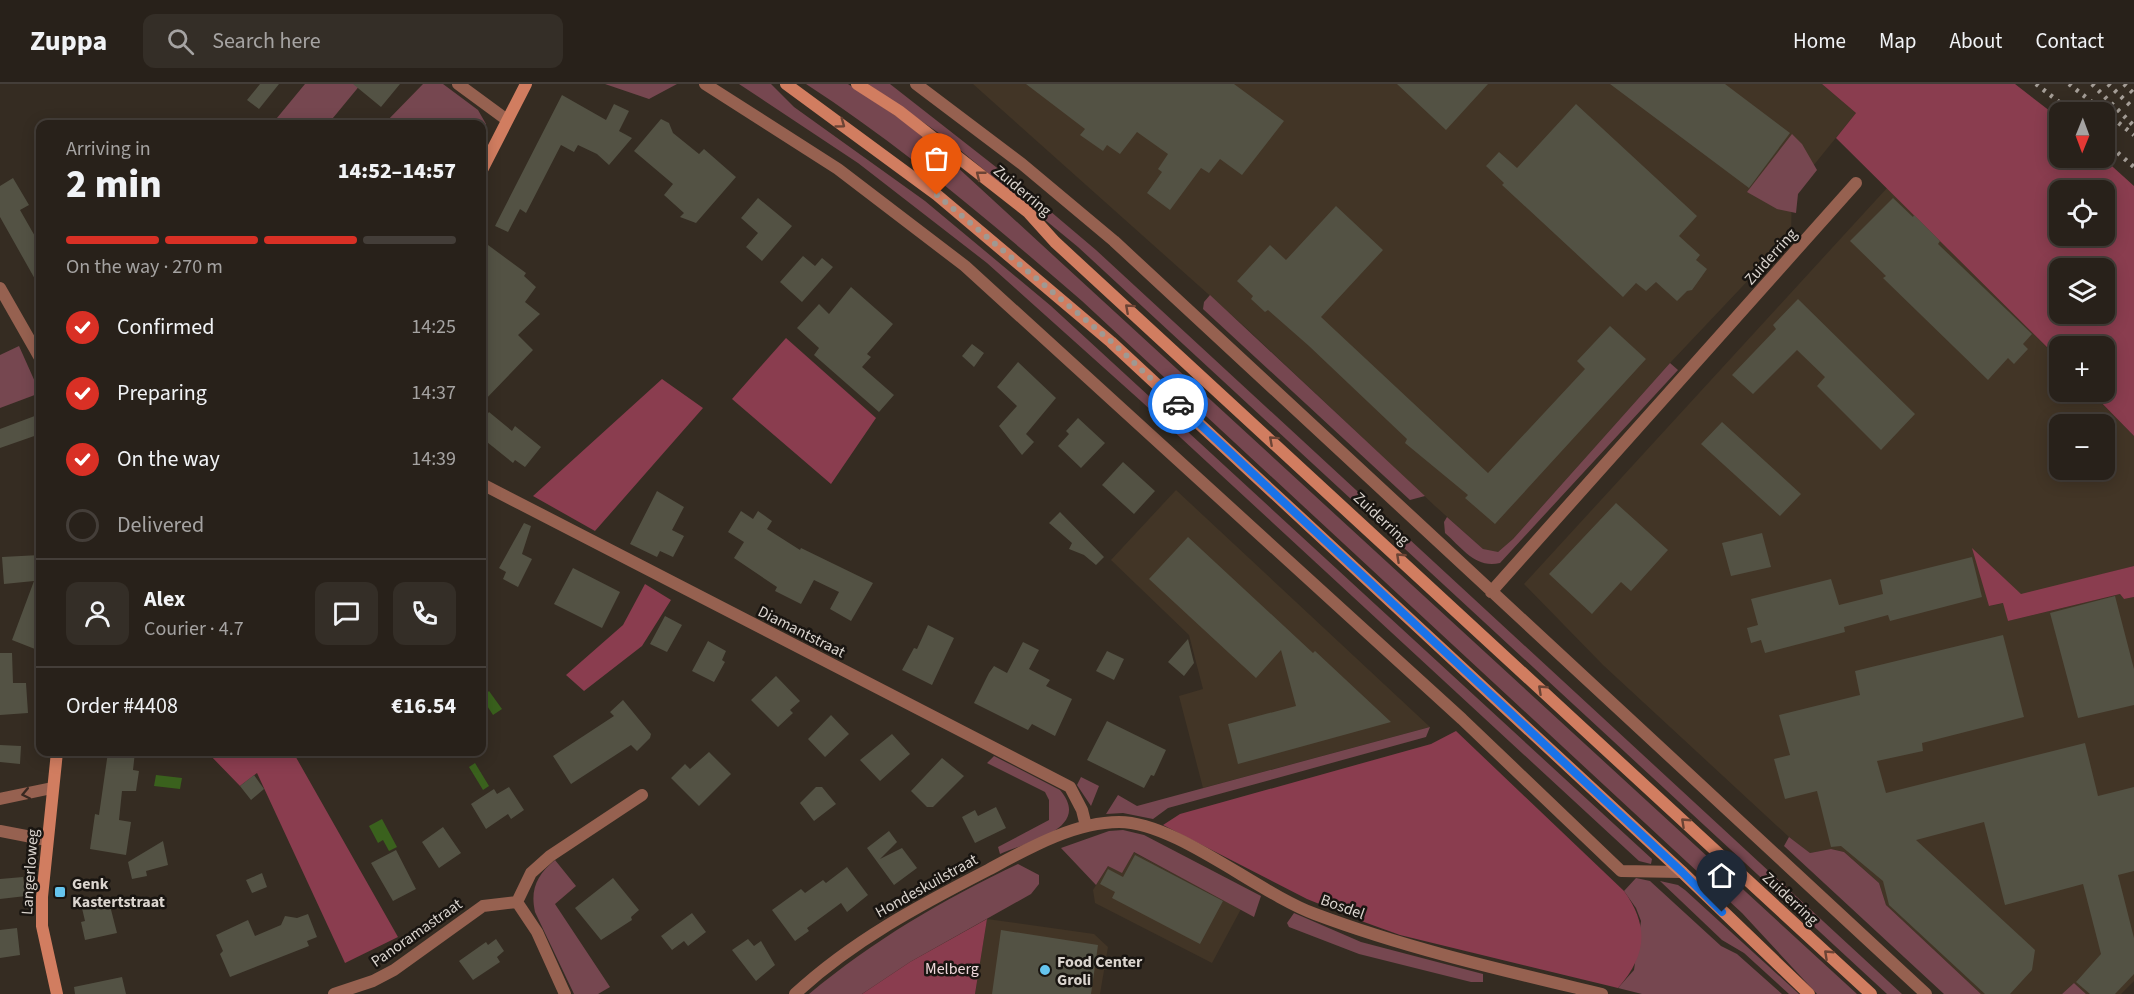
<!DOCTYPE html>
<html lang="en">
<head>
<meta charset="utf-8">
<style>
  :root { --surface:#28211a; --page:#342e27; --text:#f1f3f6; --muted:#a5a3a2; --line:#443e39; --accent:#d93025 }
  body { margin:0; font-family:"Source Sans 3",sans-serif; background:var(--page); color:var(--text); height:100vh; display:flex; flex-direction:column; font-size:22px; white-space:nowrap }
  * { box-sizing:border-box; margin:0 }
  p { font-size:20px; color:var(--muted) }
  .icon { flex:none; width:33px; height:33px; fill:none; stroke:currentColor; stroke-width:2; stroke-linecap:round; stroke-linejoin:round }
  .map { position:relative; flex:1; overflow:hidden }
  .drawer { position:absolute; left:36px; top:36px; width:450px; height:636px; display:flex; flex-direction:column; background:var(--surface); border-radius:12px; box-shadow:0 3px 15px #0003,0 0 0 2px var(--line) }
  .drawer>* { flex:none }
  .needle { width:39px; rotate:181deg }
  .fabs { position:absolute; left:2049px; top:18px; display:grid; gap:12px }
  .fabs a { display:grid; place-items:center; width:66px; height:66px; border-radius:12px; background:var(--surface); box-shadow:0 3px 15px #0003,0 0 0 2px var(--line); font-size:30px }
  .pin { position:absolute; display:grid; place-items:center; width:51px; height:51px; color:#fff; margin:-62px -26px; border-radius:50% 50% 50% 0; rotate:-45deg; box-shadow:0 0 6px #0007 }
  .pin .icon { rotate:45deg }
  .courier { position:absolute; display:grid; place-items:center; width:60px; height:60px; margin:-30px; border:4px solid #1a73e8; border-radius:50%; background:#fff; color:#222; box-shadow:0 2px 8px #0007 }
  .summary em { font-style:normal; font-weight:800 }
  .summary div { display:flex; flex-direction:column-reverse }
  .summary { display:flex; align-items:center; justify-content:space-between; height:102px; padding:0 30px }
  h1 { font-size:39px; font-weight:800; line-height:45px }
  .bar { display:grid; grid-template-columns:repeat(4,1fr); gap:9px 6px; align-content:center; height:72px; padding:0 30px }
  .bar i { height:8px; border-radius:4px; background:var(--line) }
  .bar .current { background:var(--accent) }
  .bar p { grid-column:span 4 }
  .line { display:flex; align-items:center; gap:15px; padding:0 30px; border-top:2px solid var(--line) }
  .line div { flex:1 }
  .round { display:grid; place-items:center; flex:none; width:63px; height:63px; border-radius:12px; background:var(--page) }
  ol { padding:0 30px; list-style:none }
  li { display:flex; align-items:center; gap:18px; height:66px }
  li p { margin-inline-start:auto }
  li .icon { padding:6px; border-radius:50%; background:var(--accent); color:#fff; stroke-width:4 }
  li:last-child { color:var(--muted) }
  li i { width:33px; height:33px; border:3px solid var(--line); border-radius:50% }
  header { display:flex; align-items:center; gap:36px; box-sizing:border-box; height:84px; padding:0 30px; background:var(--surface); border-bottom:2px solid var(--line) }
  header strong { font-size:28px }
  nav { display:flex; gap:33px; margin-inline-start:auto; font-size:21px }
  .search { width:420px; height:54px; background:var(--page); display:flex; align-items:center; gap:15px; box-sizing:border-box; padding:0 21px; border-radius:12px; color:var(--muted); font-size:22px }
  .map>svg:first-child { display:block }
</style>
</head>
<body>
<header>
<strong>Zuppa</strong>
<div class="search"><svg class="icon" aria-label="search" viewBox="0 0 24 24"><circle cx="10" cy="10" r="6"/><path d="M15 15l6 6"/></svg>Search here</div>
<nav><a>Home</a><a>Map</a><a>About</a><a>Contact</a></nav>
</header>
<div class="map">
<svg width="2134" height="910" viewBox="0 0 2134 910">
  <rect width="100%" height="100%" fill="#352c22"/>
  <path fill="#423526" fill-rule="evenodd" d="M973 0H1822L1856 29 1792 108 1791 151 1670 279 1513 455 1498 468 1493 469 1483 465 1435 422 1245 243Z
    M1887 104 2059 275 2060 308H2091L2134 352V482L2021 511 1973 465 1990 522 2004 519 2008 537 2120 510 2124 515 2134 513V897L2121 910H2086L2074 899 2062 910H1981L1886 821 1879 799 1844 768 1831 765 1810 769 1789 753 1603 581 1524 500ZM2060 340H2104V386H2060Z
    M1176 406 1430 643 1203 704 1179 612 1203 605 1189 551 1111 476Z
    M1133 768 1241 825 1212 879 1095 819 1093 806 1108 782Z
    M987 835 1094 850 1108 863 1100 910H975Z"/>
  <path fill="#764750" d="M305 0H361L328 40H272Z
    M423 0H443L478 26 486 40 482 49V40H384Z
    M605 0H677L649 15Z
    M739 0H771L794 23 925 117 1051 222 1652 775 1651 780 1639 777 1142 318 987 179 858 79Z
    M806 0H848L902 36 943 70 1857 910H1817L1742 829 1082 217C994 141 903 63 806 0Z
    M868 0H890L1024 105 1096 166 1902 910H1887L1078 163 943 52Z
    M1792 50 1802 60 1817 86 1798 110 1796 129 1777 125 1747 108Z
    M1210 211 1225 225 1425 412 1410 416 1203 225 1204 218Z
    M19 262 40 309 0 324V271Z
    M1670 279 1678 286 1500 479C1476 485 1462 464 1445 449L1444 438 1447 433 1483 465 1498 468 1513 455Z
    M1430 643 1426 653 1168 724 1153 735 1123 729 1106 730 1118 711 1137 722Z
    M994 672 1060 706C1093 745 1027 758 1000 770L998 763 1049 736V716L1045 708 987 679Z
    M1081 693 1099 702 1091 722 1077 701Z
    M1123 746 1144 751 1261 812 1254 833 1134 768 1122 789 1108 782 1096 801 1061 764 1109 747Z
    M1789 753 1810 769 1831 765 1844 768 1879 799 1886 821 1981 910H1944L1784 762Z
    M555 776 576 802 555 820 610 903 598 910H574L535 828C530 805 537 791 555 776Z
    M1018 780 1039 791V800L1031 810 910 878 862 910H809C874 856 942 816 1018 780Z
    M1636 794 1650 797 1721 862 1737 870 1782 910H1642L1618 904 1634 886 1641 837 1636 824 1624 807Z
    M1660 797 1678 801 1685 806 1799 910H1789L1744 869 1722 856Z
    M1294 829 1361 858 1483 890V898H1471L1359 870 1289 843 1287 839Z
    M2074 899 2086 910H2062Z"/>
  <path fill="#8a3d4f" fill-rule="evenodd" d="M1822 0H2015L2059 34 2060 74H2103L2134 102V352L2091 308H2104V262H2060L2059 275 1836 54 1856 29ZM2104 106V152H2060V106ZM2104 184V230H2060V184Z
    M786 254 876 334 831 400 732 315Z
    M662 295 703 324 595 447 533 412Z
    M1972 464 2021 510 2134 482V513L2124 515 2120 510 2008 537 2003 519 1989 522Z
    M645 500 671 516 642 562 584 607 566 591 623 541Z
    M1456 647 1624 807C1650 843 1646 872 1618 904L1400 851 1364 838 1307 815 1163 741 1180 730 1431 660Z
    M207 668H293L398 853 345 879 257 689 240 702Z
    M987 835 975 910H862L910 878Z"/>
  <path fill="#3a611d" d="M489 607 502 625 493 631 482 614Z
    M475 679 489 702 483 706 469 683Z
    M156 691 182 694 180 705 154 702Z
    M382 735 397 763 389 767 383 756 378 759 369 742Z"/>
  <path fill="#535244" d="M260 0H279L259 25 247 16Z
    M353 0H400L381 23Z
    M1026 0H1234L1284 37 1242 91 1220 75 1209 89 1201 84 1170 126 1147 109 1162 88 1158 85 1168 70 1137 48 1120 70 1107 61 1103 67 1080 51 1085 45Z
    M1397 0H1488L1446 46Z
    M1610 0H1725L1790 49 1749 104Z
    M562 11 606 36 614 20 629 27 619 47 632 54 609 81 597 70 578 61 574 68 561 61 526 129 520 125 508 148 495 142Z
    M1576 20 1697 132 1679 152 1700 171 1696 176 1707 185 1692 206 1687 207 1677 217 1656 198 1646 207 1636 199 1623 213 1502 101 1504 99 1486 82 1499 68 1517 84Z
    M661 35 669 39 673 49 699 70 704 65 736 93 696 139 680 133 684 129 664 111 673 100 634 67Z
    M13 94 29 121 20 126 40 161V204L0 133V102Z
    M758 114 792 142 762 177 746 163 758 149 741 134Z
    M1893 114 1913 133 1914 131 1940 157 1938 160 2032 250 2023 260 2028 265 2014 280 2008 274 1988 296 1883 194 1886 192 1850 157Z
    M1336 122 1383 166 1321 233 1488 389 1585 285 1577 277 1610 242 1646 275 1495 440 1465 414 1468 411 1405 359 1407 355 1309 262 1268 226 1265 228 1251 215 1253 212 1237 197 1270 161 1286 176Z
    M488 161 526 189 524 192 536 203 525 218 540 230 518 251 533 266 482 319V171Z
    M803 172 815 182 822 174 833 183 802 218 780 198Z
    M851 203 893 240 867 270 871 273 862 283 894 311 879 328 814 271 819 264 797 244 819 220 829 230Z
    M1798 215 1915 330 1881 366 1817 302 1825 293 1797 266 1753 310 1732 291 1776 245 1773 241Z
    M972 260 984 269 974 283 962 272Z
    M1018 278 1056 314 1026 350 1034 358 1022 371 999 342 1017 322 997 303Z
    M489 328 512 347 515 342 541 363 525 383 515 376 513 379 482 354V337Z
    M40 330V350L0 364V345Z
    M1078 334 1105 359 1081 384 1058 362 1069 350 1066 347Z
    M1722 338 1801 410 1780 432 1701 360Z
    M1123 378 1155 407 1134 430 1102 401Z
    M657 407 684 423 672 446 684 452 673 473 660 467 657 473 630 460Z
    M1616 419 1668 466 1631 507 1621 498 1592 530 1549 490Z
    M741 427 753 435 758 427 772 437 767 445 800 466 801 464 873 499 851 537 830 525 839 508 814 496 801 520 775 507 777 503 734 474 744 458 728 448Z
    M1060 428 1104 473 1096 481 1084 471 1069 465 1072 459 1049 439Z
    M524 439 531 442 522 470 532 475 518 503 503 495 506 488 499 484Z
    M1762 449 1771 483 1731 492 1722 459Z
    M1188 453 1313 569 1315 567 1391 638 1238 680 1228 640 1296 622 1281 566 1256 594 1149 495Z
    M40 471V567L12 556 34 497 4 500 2 473Z
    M1972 473 1982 513 1890 537 1888 531 1844 543 1845 548 1765 569 1761 556 1751 559 1747 544 1758 541 1751 515 1831 495 1839 521 1883 510 1880 496Z
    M573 484 620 508 602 544 554 520Z
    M2115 512 2134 585V621L2078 634 2050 529Z
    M665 532 682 541 667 568 650 560Z
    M928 541 954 554 932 601 902 586 914 564 917 565Z
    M2003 551 2024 633 1922 659 1923 667 1877 677 1886 709 2085 659 2098 712 2134 703V787L2118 791 2134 854V890L2115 910H2090L2076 898 2101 870 2083 800 2005 821 1984 738 1916 756 2035 866 2032 886 2010 910H1985L1889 821 1883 797 1841 762 1831 763 1817 707 1785 715 1774 675 1790 671 1779 631 1860 611 1855 587Z
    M1188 555 1194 579 1184 592 1168 578Z
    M708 557 726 567 722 576 725 578 714 598 692 587Z
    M1023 558 1039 566 1029 585 1050 596 1046 602 1072 615 1055 652 1032 640 1028 646 974 619 989 589 994 582 1007 589Z
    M1107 567 1124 575 1114 596 1096 587Z
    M0 569H12L13 599H26L28 629 0 631Z
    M776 592 800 617 790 626 793 629 778 643 751 616Z
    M623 616 651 650 650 654 637 667 631 661 571 700 553 672 614 632 610 628Z
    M831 631 849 650 825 673 808 655Z
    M1107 637 1166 666 1154 692 1151 691 1144 704 1087 676Z
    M892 650 910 670 880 697 860 676Z
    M0 661 21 662 20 680 0 678Z
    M108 668H135L133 686 139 687 136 707H122L119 736 131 738 126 771 90 765 95 730 99 731Z
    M709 668 731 690 699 722 671 694 685 680 690 685Z
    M942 674 964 692 933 723H927L911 707Z
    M254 691 264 705 251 716 240 702Z
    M509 703 524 726 511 735 508 730 486 745 471 720 494 705 497 710Z
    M816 703H822L836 720 814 737 800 719Z
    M996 723 1006 744 975 759 962 733 975 726 978 732Z
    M443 743 461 769 439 784 422 758Z
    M889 747 897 758 880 775 902 764 917 784 894 801 867 764Z
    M163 757 168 781 146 787 147 792 132 795 128 778Z
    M396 766 416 805 393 817 371 779Z
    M1135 771 1223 817 1200 860 1112 814 1115 808 1100 800 1108 785 1123 793Z
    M847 783 868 811 847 828 841 819 807 844 809 847 795 857 772 826 801 805 805 809 823 796 826 799Z
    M262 789 267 803 252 809 246 796Z
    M23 793 26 812 0 815V795Z
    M613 794 639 826 631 833 632 836 601 856 575 824Z
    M108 814 117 849 85 856 81 838 85 837 81 820Z
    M692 829 706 848 688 862 684 857 672 866 661 852Z
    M308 830 317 853 307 857 309 862 230 893 220 870 223 867 216 851 248 836 255 852 281 841 285 832 297 834Z
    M17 844 20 871 0 874V846Z
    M1001 846 1098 861 1091 910H992Z
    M496 855 504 867 497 873 500 878 473 896 459 877 486 858 488 861Z
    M748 855 754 862 761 857 775 881 756 897 732 866Z
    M122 893 126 910H75L74 903Z"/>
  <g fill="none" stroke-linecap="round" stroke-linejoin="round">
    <path stroke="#966150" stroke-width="12" d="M458 0 507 36
      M705 0 838 85 965 182 1462 635 1621 787 1682 788
      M916 0 1022 80 1114 157 1926 910
      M0 204 40 274
      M482 400 1070 703 1082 726 1086 742
      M1491 508 1856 99
      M0 715 52 704
      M0 747 47 756
      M517 818 531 789 550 772 642 711
      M334 910 373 897 394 886 483 822 517 818 537 848 565 910
      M795 910C852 857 920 821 988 786 1027 765 1074 738 1119 738 1176 738 1258 809 1315 830 1408 865 1506 887 1602 910"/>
    <path stroke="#d17d60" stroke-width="12" d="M786 0 937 111 1111 258 1682 788 1809 910
      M857 0 899 27 1028 128 1055 158 1871 910
      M482 86 526 0
      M57 910 42 842V813L57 668"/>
    <path stroke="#a49d96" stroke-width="4.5" stroke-dasharray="3 6" stroke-linecap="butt" d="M2036 0 2072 28
      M2069 0 2134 51
      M2092 0 2134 42
      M2108 0 2134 25
      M2124 0 2134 10
      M2104 57 2134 83"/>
  </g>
  <defs><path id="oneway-chevron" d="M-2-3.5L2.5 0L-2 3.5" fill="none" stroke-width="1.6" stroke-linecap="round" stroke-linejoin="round" transform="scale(1.5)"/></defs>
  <g stroke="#6c4435">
    <use href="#oneway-chevron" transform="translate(841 40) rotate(36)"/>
    <use href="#oneway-chevron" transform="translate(980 91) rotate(-142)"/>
    <use href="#oneway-chevron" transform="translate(1129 224) rotate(-138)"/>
    <use href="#oneway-chevron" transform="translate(1273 356) rotate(-138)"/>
    <use href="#oneway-chevron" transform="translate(1400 473) rotate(-137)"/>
    <use href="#oneway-chevron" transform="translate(1542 605) rotate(-137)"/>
    <use href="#oneway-chevron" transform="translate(1685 738) rotate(-137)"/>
    <use href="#oneway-chevron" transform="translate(1828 870) rotate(-137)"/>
  </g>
  <use stroke="#382821" href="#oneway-chevron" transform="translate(26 710) rotate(168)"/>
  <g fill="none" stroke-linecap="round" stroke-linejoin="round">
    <path stroke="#a09992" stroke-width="6" stroke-dasharray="0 10.8" d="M937 111 1112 258 1178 320"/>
    <path stroke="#1a73e8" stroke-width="8" d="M1178 320 1682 788 1722 828"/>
  </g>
  <g fill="#65c5ef" stroke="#191511" stroke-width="2">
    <rect x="54" y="802" width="12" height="12" rx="3"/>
    <circle cx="1045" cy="886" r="6"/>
  </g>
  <g text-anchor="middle" stroke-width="5" stroke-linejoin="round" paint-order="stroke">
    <g font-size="16" fill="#dad4ce" stroke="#191511">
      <text transform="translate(1023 106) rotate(40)" y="6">Zuiderring</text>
      <text transform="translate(1770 172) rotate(-48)" y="6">Zuiderring</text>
      <text transform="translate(1382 434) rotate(43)" y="6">Zuiderring</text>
      <text transform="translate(802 547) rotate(27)" y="6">Diamantstraat</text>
      <text transform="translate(29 788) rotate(-86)" y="6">Langerloweg</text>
      <text transform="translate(926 801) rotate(-29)" y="6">Hondeskuilstraat</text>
      <text transform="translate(1791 814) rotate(43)" y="6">Zuiderring</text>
      <text transform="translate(1343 822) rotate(20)" y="6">Bosdel</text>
      <text transform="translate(416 848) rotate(-35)" y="6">Panoramastraat</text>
    </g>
    <g font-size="16" font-weight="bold" fill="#dad4ce" stroke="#191511" text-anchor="start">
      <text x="72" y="805">Genk<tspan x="72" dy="18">Kastertstraat</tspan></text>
      <text x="1057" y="883">Food Center<tspan x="1057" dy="18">Groli</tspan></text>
    </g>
    <g font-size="16" fill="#efd7db" stroke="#191511">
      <text x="952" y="890">Melberg</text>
    </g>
  </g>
</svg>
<div class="fabs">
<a><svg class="needle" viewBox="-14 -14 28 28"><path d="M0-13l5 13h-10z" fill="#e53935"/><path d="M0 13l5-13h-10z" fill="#a5a3a2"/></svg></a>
<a><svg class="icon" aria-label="locate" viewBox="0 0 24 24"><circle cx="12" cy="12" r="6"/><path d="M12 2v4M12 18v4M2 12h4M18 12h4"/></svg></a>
<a><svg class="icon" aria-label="layers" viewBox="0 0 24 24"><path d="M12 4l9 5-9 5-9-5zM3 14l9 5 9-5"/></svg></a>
<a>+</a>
<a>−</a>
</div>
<div class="pin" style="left:937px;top:111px;background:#ea580c"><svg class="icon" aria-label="bag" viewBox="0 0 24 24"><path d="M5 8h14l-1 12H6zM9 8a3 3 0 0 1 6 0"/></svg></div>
<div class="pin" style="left:1722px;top:828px;background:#1f2937"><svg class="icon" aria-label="home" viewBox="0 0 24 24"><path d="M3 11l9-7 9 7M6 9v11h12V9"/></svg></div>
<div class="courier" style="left:1178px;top:320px"><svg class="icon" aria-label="car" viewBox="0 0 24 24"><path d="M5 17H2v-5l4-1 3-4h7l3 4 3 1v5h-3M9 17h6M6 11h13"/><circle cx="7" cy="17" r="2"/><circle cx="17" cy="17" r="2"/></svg></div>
<section class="drawer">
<div class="summary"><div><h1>2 min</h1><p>Arriving in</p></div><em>14:52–14:57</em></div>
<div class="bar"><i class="current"></i><i class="current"></i><i class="current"></i><i></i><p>On the way · 270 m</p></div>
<ol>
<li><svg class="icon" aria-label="check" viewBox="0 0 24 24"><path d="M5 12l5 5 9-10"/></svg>Confirmed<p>14:25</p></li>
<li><svg class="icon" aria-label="check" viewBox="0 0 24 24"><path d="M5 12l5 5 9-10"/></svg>Preparing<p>14:37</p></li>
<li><svg class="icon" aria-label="check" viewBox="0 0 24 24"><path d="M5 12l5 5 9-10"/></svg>On the way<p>14:39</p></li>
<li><i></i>Delivered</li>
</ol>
<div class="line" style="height:108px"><a class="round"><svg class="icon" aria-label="person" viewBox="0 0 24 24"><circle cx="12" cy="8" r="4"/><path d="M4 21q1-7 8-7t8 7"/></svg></a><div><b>Alex</b><p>Courier · 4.7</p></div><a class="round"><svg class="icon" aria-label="chat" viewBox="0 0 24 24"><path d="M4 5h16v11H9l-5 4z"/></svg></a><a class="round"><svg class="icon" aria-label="phone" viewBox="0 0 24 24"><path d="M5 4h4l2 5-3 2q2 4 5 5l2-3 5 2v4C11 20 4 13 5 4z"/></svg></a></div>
<div class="line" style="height:78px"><div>Order #4408</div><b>€16.54</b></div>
</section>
</div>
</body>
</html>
